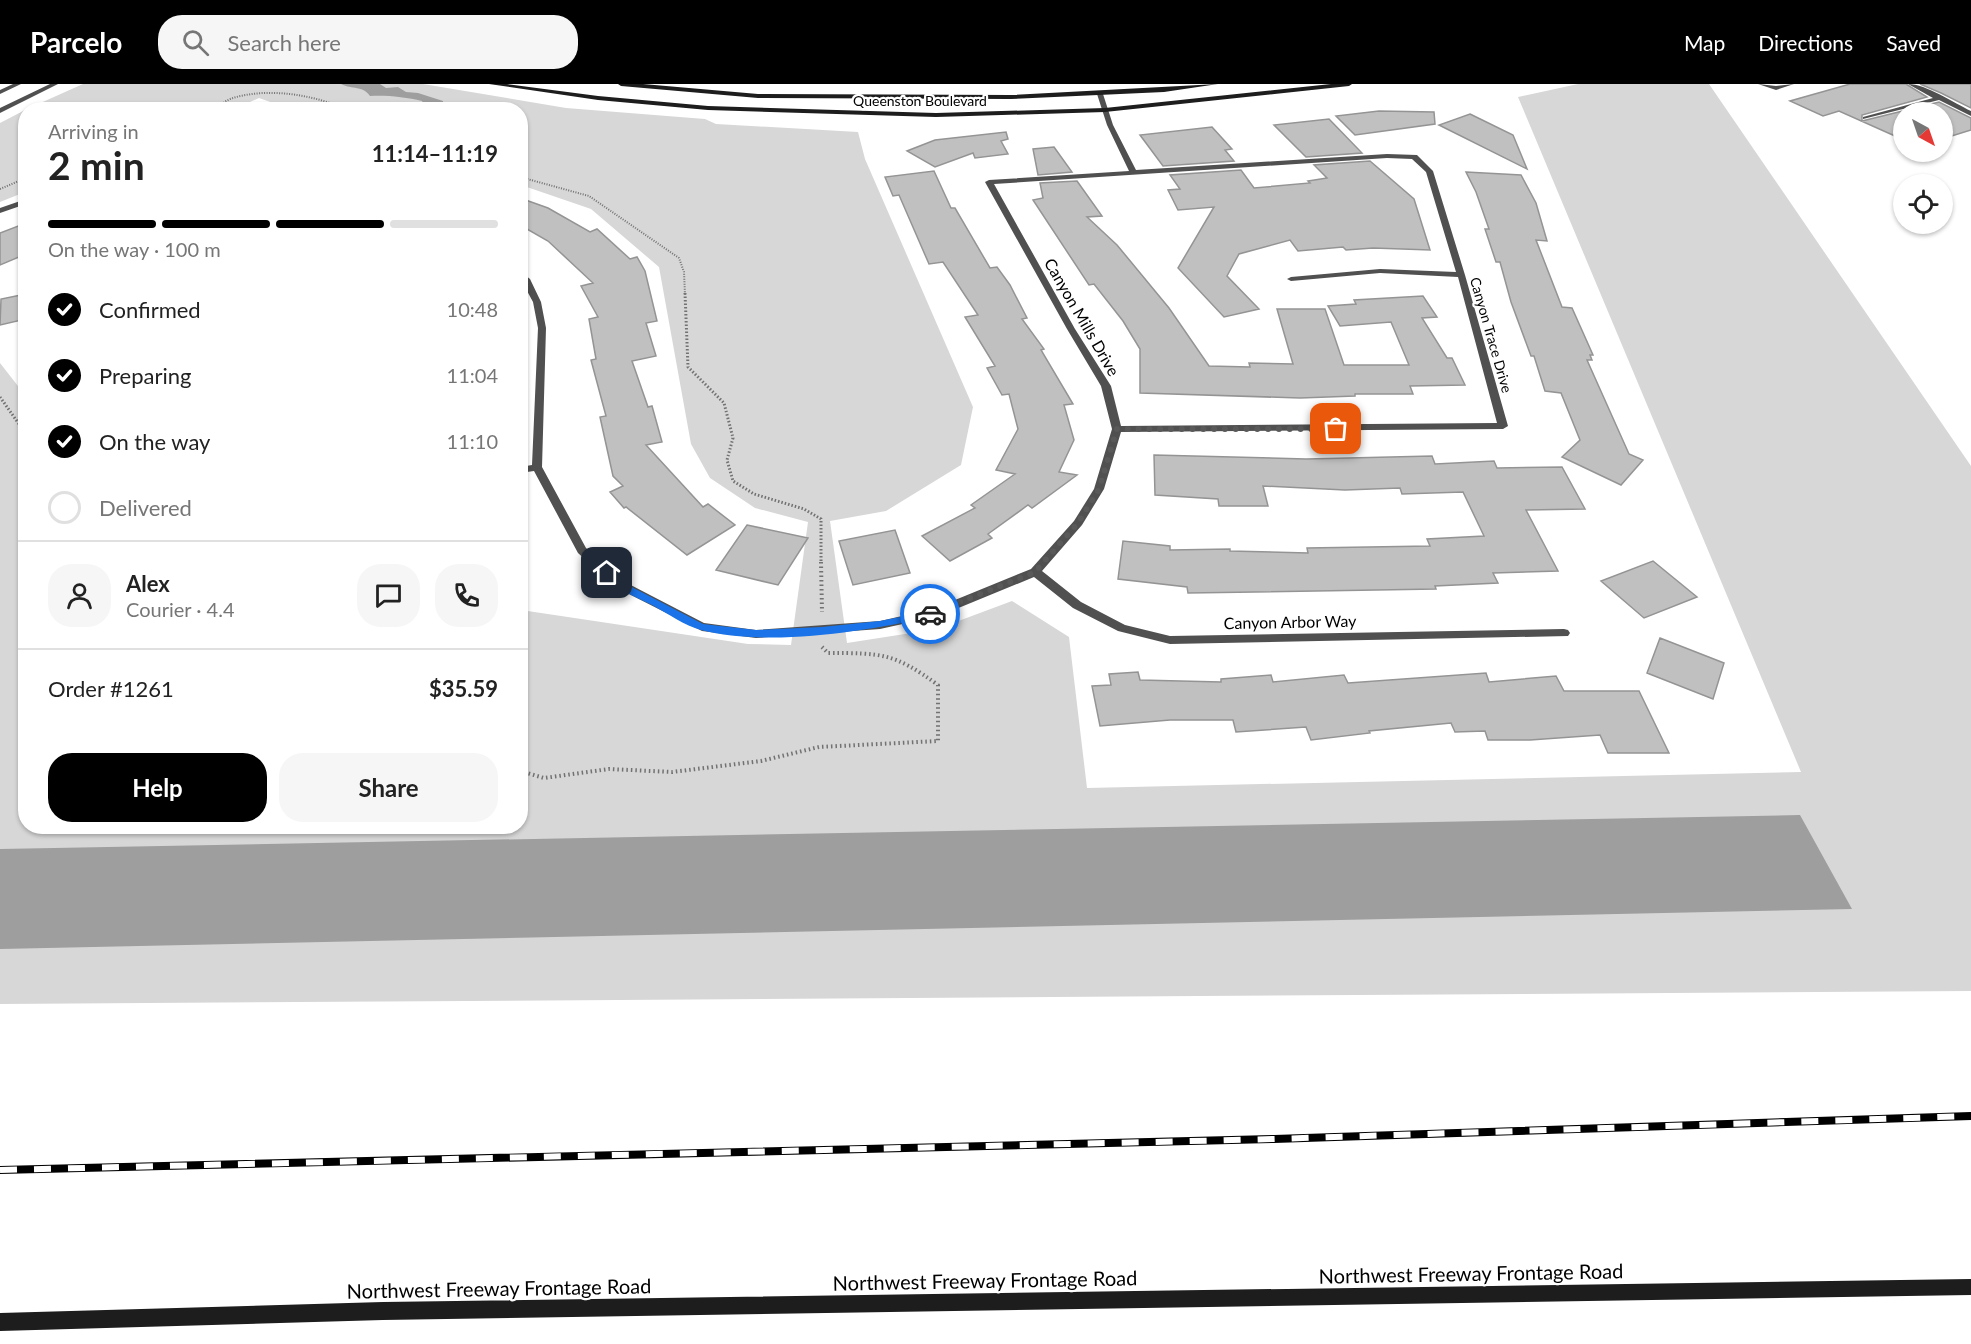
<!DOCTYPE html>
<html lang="en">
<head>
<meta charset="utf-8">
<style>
  :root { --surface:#fff; --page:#f6f6f6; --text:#222; --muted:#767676; --line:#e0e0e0; --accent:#000 }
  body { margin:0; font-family:Lato,sans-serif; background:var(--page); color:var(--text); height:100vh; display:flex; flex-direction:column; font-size:22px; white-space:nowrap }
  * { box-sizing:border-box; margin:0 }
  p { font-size:20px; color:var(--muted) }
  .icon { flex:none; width:33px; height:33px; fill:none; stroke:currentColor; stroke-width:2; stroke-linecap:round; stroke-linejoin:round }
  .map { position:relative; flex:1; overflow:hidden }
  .side { position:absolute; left:18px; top:18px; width:510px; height:732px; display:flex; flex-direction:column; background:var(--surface); border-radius:24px; box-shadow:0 2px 4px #0004 }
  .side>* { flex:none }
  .needle { width:39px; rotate:140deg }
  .buttons { position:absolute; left:1893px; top:18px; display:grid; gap:12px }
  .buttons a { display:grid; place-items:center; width:60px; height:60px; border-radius:50%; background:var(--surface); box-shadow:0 2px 4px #0004; font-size:30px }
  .pin { position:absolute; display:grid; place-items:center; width:51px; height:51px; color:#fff; margin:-26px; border-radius:12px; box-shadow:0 3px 9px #0006 }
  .courier { position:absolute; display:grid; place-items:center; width:60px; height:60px; margin:-30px; border:4px solid #1a73e8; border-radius:50%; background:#fff; color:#222; box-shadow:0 2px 8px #0007 }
  .summary em { font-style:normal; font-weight:700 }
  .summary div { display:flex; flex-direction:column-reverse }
  .summary { display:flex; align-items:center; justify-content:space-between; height:102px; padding:0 30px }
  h1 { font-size:39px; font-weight:700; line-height:45px }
  .bar { display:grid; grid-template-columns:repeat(4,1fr); gap:9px 6px; align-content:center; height:72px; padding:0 30px }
  .bar i { height:8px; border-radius:4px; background:var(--line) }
  .bar .on { background:var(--accent) }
  .bar p { grid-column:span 4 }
  .line { display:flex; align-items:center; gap:15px; padding:0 30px; border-top:2px solid var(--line) }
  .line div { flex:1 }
  .round { display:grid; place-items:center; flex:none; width:63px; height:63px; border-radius:24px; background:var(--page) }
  ol { padding:0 30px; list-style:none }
  li { display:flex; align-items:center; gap:18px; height:66px }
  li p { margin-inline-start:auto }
  li .icon { padding:6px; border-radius:50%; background:var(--accent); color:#fff; stroke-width:4 }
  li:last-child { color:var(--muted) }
  li i { width:33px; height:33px; border:3px solid var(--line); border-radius:50% }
  .primary-button { display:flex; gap:12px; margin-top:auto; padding:12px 30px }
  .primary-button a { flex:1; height:69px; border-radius:24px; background:var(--accent); color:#fff; font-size:24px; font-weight:700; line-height:69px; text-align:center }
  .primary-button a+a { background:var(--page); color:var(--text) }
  header { display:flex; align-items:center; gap:36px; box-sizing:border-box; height:84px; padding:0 30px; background:var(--accent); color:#fff }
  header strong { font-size:28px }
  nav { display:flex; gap:33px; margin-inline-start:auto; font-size:21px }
  .search { width:420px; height:54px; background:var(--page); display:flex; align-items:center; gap:15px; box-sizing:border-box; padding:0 21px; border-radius:24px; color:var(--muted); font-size:22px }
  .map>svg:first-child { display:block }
</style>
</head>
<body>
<header>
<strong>Parcelo</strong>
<div class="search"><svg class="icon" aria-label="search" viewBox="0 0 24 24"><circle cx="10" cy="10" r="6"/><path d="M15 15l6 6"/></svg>Search here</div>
<nav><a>Map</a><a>Directions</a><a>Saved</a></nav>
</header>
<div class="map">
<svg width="1971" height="1260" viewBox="0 0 1971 1260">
  <rect width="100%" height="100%" fill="#fff"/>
  <path fill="#d7d7d7" d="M83 0H423L566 24 705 35 716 40 858 48 865 75 973 323 961 381 886 427 830 437 847 559 937 545 1012 517 1069 553 1087 704 1801 688 1518 13 1578 0H1709L1971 382V907L0 920V279L25 311 26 742H520L521 526 748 560 791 561 808 438 755 424 710 394 691 360 659 183 591 125 521 101 520 26H293L259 14 232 26 27 25Z
    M25 26V108L0 118V39Z"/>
  <path fill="#9e9e9e" d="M341 0H380L386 4 398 3 406 8 418 9 443 17V20L439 23 426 24 422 17C406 13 386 11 370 12 362 1 353 6 341 0Z
    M1800 731 1852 825 0 865V765Z"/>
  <path fill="#c0c0c0" stroke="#949494" stroke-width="1.5" d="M1850 0H1906L1927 13 1862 31V37L1939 18 1971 34V46L1942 55V28H1904V56L1839 27 1823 32 1790 17Z
    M1920 0H1971V24L1941 9Z
    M1379 27 1434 28 1435 40 1355 51 1336 32Z
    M1470 30 1513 51 1527 85 1439 41Z
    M1329 35 1362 69 1306 73 1274 41Z
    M1212 43 1232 65 1225 66 1234 77 1163 82 1140 51Z
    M1006 48 1008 55 1001 57 1008 70 975 74 973 69 935 83 907 67 935 56Z
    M1054 63 1072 88 1038 91 1033 65Z
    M1370 77 1414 115 1430 166 1373 164 1346 166 1343 163 1298 167 1290 156 1239 170 1227 192 1259 225 1224 233 1178 184 1214 123 1178 126 1168 106 1180 105 1170 91 1241 86 1254 104 1310 99 1308 97 1327 94 1314 81Z
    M934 87 951 124H955L990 184 997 183 1010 201 1027 234 1022 235 1044 265 1041 266 1073 320 1064 321 1074 356 1059 388 1077 391 1032 424 1028 421 988 450 992 454 950 477 922 452 975 424 971 421 1015 390 996 386 1018 345 1009 310 1002 311 987 284 995 282 965 233 978 231 943 178 929 180 899 111 893 112 885 93Z
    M1466 88 1521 91 1536 119 1547 157 1536 156 1562 223 1572 224 1593 271H1590L1592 276H1587L1629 370 1643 376 1621 401 1562 373 1580 356 1561 309 1545 307 1534 272H1531L1511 218 1500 178H1496L1485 145H1489L1476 108Z
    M1077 97 1102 132 1087 133 1117 161 1169 224 1209 282 1250 283 1249 279 1293 280 1277 225H1325L1344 281H1409L1391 238 1340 242 1328 222 1356 220 1354 216 1423 212 1437 233 1422 234 1447 274H1452L1465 301 1410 302 1413 310H1355V312L1300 314 1140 309V265L1123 237 1094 200 1089 201 1033 116 1043 114 1040 99Z
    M520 114 548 124 590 148 597 145 630 175 637 173 645 187 657 237 646 239 656 272 632 277 648 323 652 322 662 358 646 361 703 423 708 420 735 441 687 471 626 423 624 424 610 408 623 402 613 392 600 333 606 332 591 276 596 275 589 235 598 233 581 202 593 199 548 157 520 141Z
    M26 139V170L0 181V149Z
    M26 210V235L0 241 1 215Z
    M1154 371 1306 375 1432 372 1435 380 1494 377 1497 384 1562 383 1585 425 1526 426 1558 487 1493 489 1498 499 1435 502 1436 505 1188 509 1187 503 1118 495 1123 457 1170 462V466L1230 465V467L1308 469 1307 464 1430 462 1427 455 1484 452 1463 408 1402 410 1400 404 1345 406 1263 402 1268 422H1219L1218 415 1155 411Z
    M747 441 808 454 778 501 716 486Z
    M895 446 910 489 853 501 839 457Z
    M1653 477 1697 513 1644 534 1601 497Z
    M1660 554 1724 579 1713 615 1647 589Z
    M1138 588 1140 596 1221 598V595L1271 591 1273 598 1344 591 1348 599 1486 589 1489 598 1556 592 1564 607H1639L1669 669H1608L1600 651 1530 656H1488L1485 647 1455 648 1451 639 1369 647 1370 649 1311 656 1306 643 1236 648 1233 636H1170L1100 642 1092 602 1111 601 1109 590Z"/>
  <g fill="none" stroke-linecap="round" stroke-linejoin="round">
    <path stroke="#727272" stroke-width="2" stroke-dasharray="1 1.5" stroke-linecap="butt" d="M213 26C219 22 226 16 233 14 269 3 315 11 348 26
      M520 93 589 112 679 174 684 188 685 211
      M0 105 26 94"/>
    <path stroke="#727272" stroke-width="3" stroke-dasharray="1.5 2" stroke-linecap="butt" d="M685 209 688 283 724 319 733 354 727 376 733 397 754 410 804 425 821 435V479
      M0 313 26 350
      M26 393 19 408 26 414"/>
    <path stroke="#727272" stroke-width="4" stroke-dasharray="1.5 3" stroke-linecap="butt" d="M821 478 822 528
      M520 687 544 694 609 685 672 688 761 677 819 663 938 657V601C894 569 882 569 828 569L822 563"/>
    <path fill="#505050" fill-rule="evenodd" d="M1758 0 1776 2 1794 0 1776 6Z
      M1908 0C1926 0 1954 19 1971 27V32L1939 16 1863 35V33L1933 14Z"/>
    <path fill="#505050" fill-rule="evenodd" d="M1100 8 1103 10 1113 41 1136 86 1387 70 1417 71 1433 87 1465 191 1508 342 1503 345 1121 348 1104 405 1082 441 1042 487 1081 518 1125 541 1170 552 1564 545 1568 546 1570 549 1568 552 1170 560 1118 547 1073 524 1034 493 939 532 880 545 756 554 702 547 615 503 578 469 534 387 520 389V383L532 381 538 244 533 218 520 194V187L530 195 541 218 546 244 542 383 586 464 623 497 704 539 756 546 880 537 933 525 1031 485 1074 437 1094 405 1112 345 1101 302 1067 245 985 98 989 96 1129 87 1107 41 1097 10ZM1387 74 1412 75 1426 88 1456 188 1380 185 1291 193 1287 195 1291 197 1380 189 1458 193 1497 339 1121 342 1111 302 1075 245 994 100Z
      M26 115V120L0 129V124Z"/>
    <path fill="#505050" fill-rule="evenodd" d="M13 0H21L0 10V6Z
      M50 0H58L0 29V24Z"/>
    <path fill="#1d1d1d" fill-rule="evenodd" d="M489 0H507L598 12 708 22 936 29 1105 24 1331 0H1352L1349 2 1105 28 936 33 708 26 598 16Z
      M618 0H643L758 10 1011 11 1218 0 1164 8 1011 15 758 14 621 2Z
      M1971 1195V1211L383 1236 0 1247V1229L383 1218Z"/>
    <g stroke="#000" stroke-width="8">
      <path id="rail" d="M0 1086 1274 1055 1971 1032"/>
    </g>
    <use href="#rail" stroke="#fff" stroke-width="6" stroke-dasharray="17" stroke-linecap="butt"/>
  </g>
  <path fill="#1a73e8" d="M607 486 622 498 703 540 720 542 756 546 822 543 880 537 930 527 935 530 930 533C863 548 769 563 701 546 685 542 667 529 652 521 634 512 615 505 602 489Z"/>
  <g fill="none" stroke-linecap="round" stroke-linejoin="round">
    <path stroke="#595959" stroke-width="6" stroke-dasharray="0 10.8" d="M930 530 1035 488 1078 439 1099 405 1117 345H1336"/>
  </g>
  <g text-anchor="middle" stroke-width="4.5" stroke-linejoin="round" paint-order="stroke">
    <g font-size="14" fill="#000" stroke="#fff">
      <text x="920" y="22">Queenston Boulevard</text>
      <text transform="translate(1491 251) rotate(74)" y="5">Canyon Trace Drive</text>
    </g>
    <g font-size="16" fill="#000" stroke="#fff">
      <text transform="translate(1082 233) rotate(60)" y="6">Canyon Mills Drive</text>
      <text transform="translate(1290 538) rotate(-1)" y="6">Canyon Arbor Way</text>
    </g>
    <g font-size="20" fill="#000" stroke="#fff">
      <text transform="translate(1471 1190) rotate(-1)" y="7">Northwest Freeway Frontage Road</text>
      <text transform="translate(985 1197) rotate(-1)" y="7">Northwest Freeway Frontage Road</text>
      <text transform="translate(499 1205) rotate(-1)" y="7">Northwest Freeway Frontage Road</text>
    </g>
  </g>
</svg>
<div class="buttons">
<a><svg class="needle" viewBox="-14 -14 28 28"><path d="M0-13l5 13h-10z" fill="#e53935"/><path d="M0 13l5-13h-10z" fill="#767676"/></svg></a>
<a><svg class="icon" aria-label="locate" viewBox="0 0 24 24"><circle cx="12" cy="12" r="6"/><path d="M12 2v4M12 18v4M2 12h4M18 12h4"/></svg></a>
</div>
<div class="pin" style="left:1336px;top:345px;background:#ea580c"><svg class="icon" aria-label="bag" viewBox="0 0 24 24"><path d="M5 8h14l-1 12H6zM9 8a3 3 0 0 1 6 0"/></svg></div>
<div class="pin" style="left:607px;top:489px;background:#1f2937"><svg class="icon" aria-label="home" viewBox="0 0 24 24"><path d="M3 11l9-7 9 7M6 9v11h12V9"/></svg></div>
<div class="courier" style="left:930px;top:530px"><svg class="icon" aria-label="car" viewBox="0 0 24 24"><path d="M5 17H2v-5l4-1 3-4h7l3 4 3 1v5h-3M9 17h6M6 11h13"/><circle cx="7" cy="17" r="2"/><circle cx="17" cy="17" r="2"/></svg></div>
<section class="side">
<div class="summary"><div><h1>2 min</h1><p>Arriving in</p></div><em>11:14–11:19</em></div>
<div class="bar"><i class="on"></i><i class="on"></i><i class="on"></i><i></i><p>On the way · 100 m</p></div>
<ol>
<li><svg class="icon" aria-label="check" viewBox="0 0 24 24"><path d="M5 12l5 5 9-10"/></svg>Confirmed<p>10:48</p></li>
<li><svg class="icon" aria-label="check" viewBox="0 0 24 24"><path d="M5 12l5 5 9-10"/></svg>Preparing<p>11:04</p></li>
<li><svg class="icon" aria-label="check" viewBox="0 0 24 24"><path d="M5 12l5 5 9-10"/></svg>On the way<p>11:10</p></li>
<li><i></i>Delivered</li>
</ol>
<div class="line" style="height:108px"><a class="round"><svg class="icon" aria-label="person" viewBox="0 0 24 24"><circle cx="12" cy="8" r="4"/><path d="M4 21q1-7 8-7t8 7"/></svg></a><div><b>Alex</b><p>Courier · 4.4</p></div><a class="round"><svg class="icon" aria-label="chat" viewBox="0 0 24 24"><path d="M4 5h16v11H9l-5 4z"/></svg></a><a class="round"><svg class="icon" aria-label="phone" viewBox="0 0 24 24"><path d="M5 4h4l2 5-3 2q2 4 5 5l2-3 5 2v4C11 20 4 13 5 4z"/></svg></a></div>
<div class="line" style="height:78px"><div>Order #1261</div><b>$35.59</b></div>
<div class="primary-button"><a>Help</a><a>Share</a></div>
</section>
</div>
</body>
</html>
